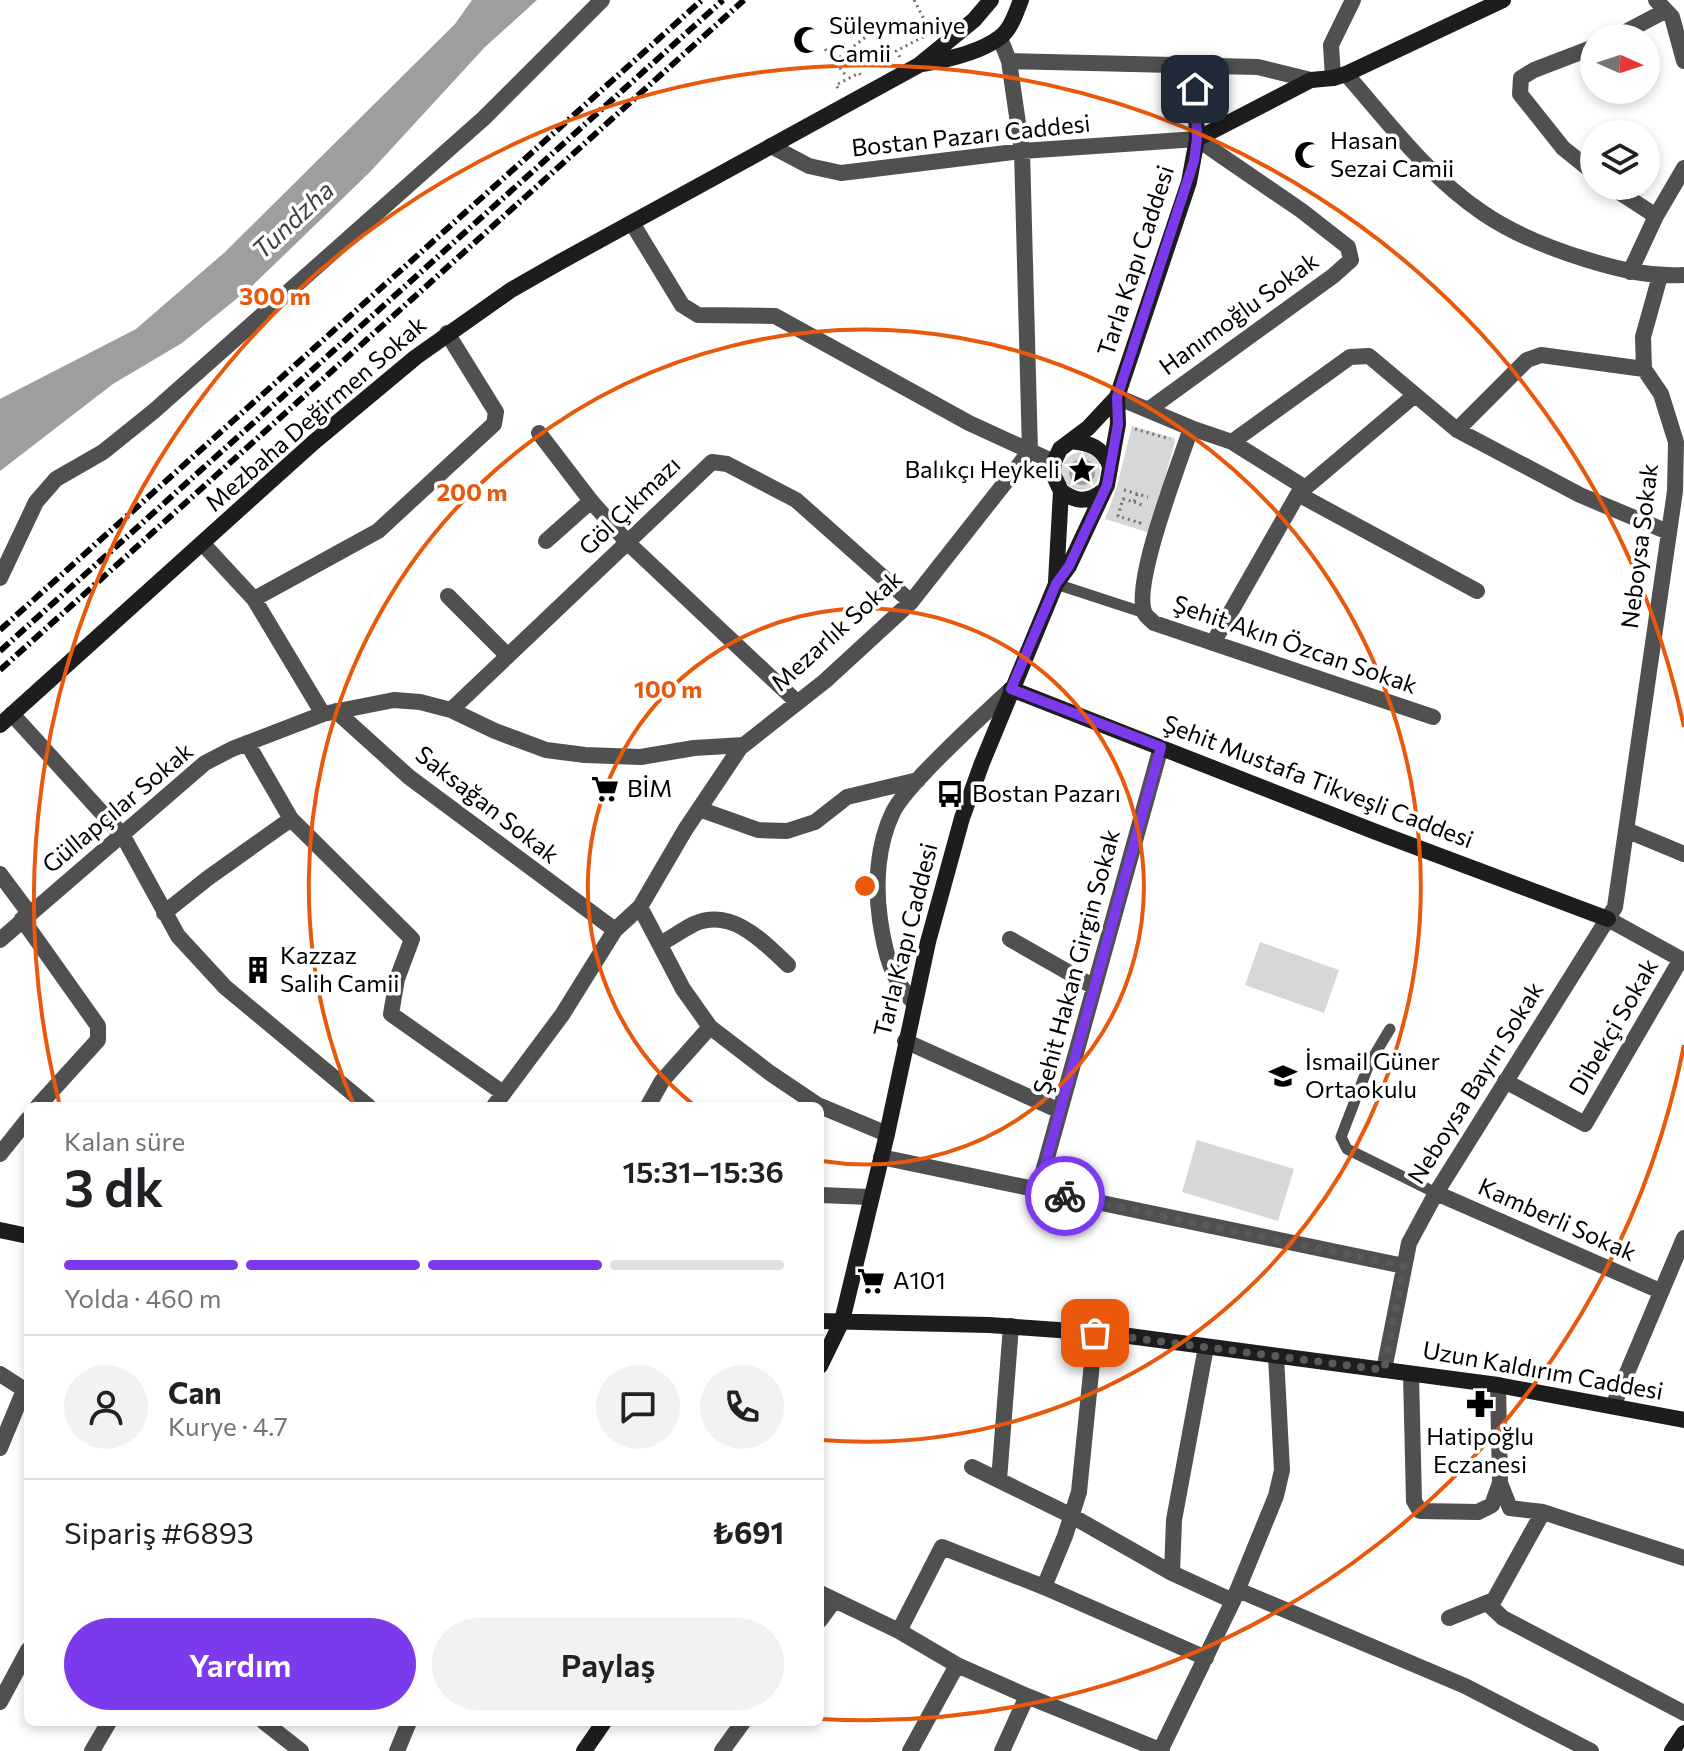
<!DOCTYPE html>
<html lang="tr">
<head>
<meta charset="utf-8">
<style>
  :root { --surface:#fff; --page:#f2f2f2; --text:#202124; --muted:#757577; --line:#e0e0e0; --accent:#7c3aed }
  body { margin:0; font-family:Commissioner,sans-serif; background:var(--page); color:var(--text); height:100vh; display:flex; flex-direction:column; font-size:30px; white-space:nowrap }
  * { box-sizing:border-box; margin:0 }
  p { font-size:26px; color:var(--muted) }
  .icon { flex:none; width:44px; height:44px; fill:none; stroke:currentColor; stroke-width:2; stroke-linecap:round; stroke-linejoin:round }
  .map { position:relative; flex:1; overflow:hidden }
  .details { position:absolute; left:24px; top:1102px; width:800px; height:624px; display:flex; flex-direction:column; background:var(--surface); border-radius:12px; box-shadow:0 4px 12px #0003 }
  .details>* { flex:none }
  .needle { width:52px; rotate:93deg }
  .buttons { position:absolute; left:1580px; top:24px; display:grid; gap:16px }
  .buttons a { display:grid; place-items:center; width:80px; height:80px; border-radius:50%; background:var(--surface); box-shadow:0 4px 12px #0003; font-size:40px }
  .pin { position:absolute; display:grid; place-items:center; width:68px; height:68px; color:#fff; margin:-34px; border-radius:16px; box-shadow:0 4px 12px #0006 }
  .courier { position:absolute; display:grid; place-items:center; width:80px; height:80px; margin:-40px; border:6px solid #7c3aed; border-radius:50%; background:#fff; color:#222; box-shadow:0 2px 10px #0007 }
  .headline em { font-style:normal; font-weight:600 }
  .headline div { display:flex; flex-direction:column-reverse }
  .headline { display:flex; align-items:center; justify-content:space-between; height:136px; padding:0 40px }
  h1 { font-size:52px; font-weight:600; line-height:60px }
  .bar { display:grid; grid-template-columns:repeat(4,1fr); gap:12px 8px; align-content:center; height:96px; padding:0 40px }
  .bar i { height:10px; border-radius:6px; background:var(--line) }
  .bar .selected { background:var(--accent) }
  .bar p { grid-column:span 4 }
  .line { display:flex; align-items:center; gap:20px; padding:0 40px; border-top:2px solid var(--line) }
  .line div { flex:1 }
  .round { display:grid; place-items:center; flex:none; width:84px; height:84px; border-radius:42px; background:var(--page) }
  .cta { display:flex; gap:16px; margin-top:auto; padding:16px 40px }
  .cta a { flex:1; height:92px; border-radius:48px; background:var(--accent); color:#fff; font-size:32px; font-weight:600; line-height:92px; text-align:center }
  .cta a+a { background:var(--page); color:var(--text) }
  .map>svg:first-child { display:block }
</style>
</head>
<body>
<div class="map">
<svg width="1684" height="1751" viewBox="0 0 1684 1751">
  <rect width="100%" height="100%" fill="#fff"/>
  <path fill="#d7d7d7" d="M1132 426 1174 438 1175 441 1150 533 1105 519 1116 490Z
    M1062 471a19 19 0 1 1 38 0a19 19 0 1 1-38 0Z
    M1260 942 1339 970 1324 1013 1245 985Z
    M1197 1140 1294 1169 1278 1221 1182 1192Z"/>
  <path fill="#9e9e9e" d="M472 0H537L485 47 370 172 251 287 182 343 113 384 0 471V399L136 329 225 252 455 24Z
    M1069 472a13 13 0 1 1 26 0a13 13 0 1 1-26 0Z"/>
  <g fill="none" stroke-linecap="round" stroke-linejoin="round">
    <path stroke="#727272" stroke-width="3" stroke-dasharray="2 4" stroke-linecap="butt" d="M914 0 925 21 926 32
      M825 49 847 77
      M900 57 896 51 925 36
      M835 61 886 21 926 32 927 34
      M838 88 836 85 859 73 863 78
      M1135 429 1170 439
      M1124 490 1148 497
      M1137 494 1134 502 1123 499 1118 516 1140 523V521
      M1134 502 1145 506"/>
    <path stroke="#505050" stroke-width="11" d="M1056 584 1145 613
      M1390 1029 1369 1064 1341 1137 1347 1149 1436 1193"/>
    <path stroke="#505050" stroke-width="16" d="M1656 0 1672 17 1684 61
      M1614 38 1665 11
      M1594 47 1534 70 1521 78 1520 94 1563 148 1594 173
      M1009 61 1258 67 1311 80
      M1346 74C1389 123 1429 177 1483 213 1515 235 1552 249 1588 260 1621 270 1650 277 1684 275
      M1333 78 1331 45 1353 0
      M771 146 809 166 841 173 1022 151 1197 139 1302 211 1348 247 1351 260 1333 276 1148 410
      M1610 186 1656 216
      M632 223 682 305 698 315 775 316 969 423 1054 462
      M1630 272 1656 216 1684 168
      M1117 397 1191 428 1232 442 1304 487
      M1191 428C1180 462 1131 586 1145 614 1147 617 1151 620 1154 623L1433 717
      M1457 430 1527 360 1541 355 1644 369
      M539 433 591 501 628 543 797 702
      M1232 442 1350 357 1369 356 1457 430 1580 495 1668 532
      M1298 494 1477 591
      M546 541 591 501
      M203 544 254 599 323 714
      M0 578 36 502 56 479 103 452 154 411 484 118 602 0
      M448 596 508 656
      M254 599 378 531 494 424 496 412 447 333
      M1213 643 1298 494 1415 395
      M451 710 712 462 727 464 796 500 911 602
      M336 711 409 777 615 930
      M12 714 123 836 178 936 225 987 368 1106
      M247 743 291 819 412 939 397 979 391 1014 503 1093
      M699 809 758 830 787 831 815 822 847 797 918 780
      M1626 830 1684 854
      M0 874 29 913
      M640 907 683 989 710 1027 770 1073 819 1106
      M164 913 208 878 291 819
      M22 919 98 1026V1040L38 1106
      M1608 919 1684 961
      M1010 939 1094 987
      M0 940 205 763 232 749 323 714 394 700 420 702 451 710 495 731 546 750 585 755 641 757 694 748 744 745
      M660 944C671 938 682 930 694 924 731 907 763 941 788 965
      M914 1003C891 979 885 953 880 920 875 885 877 845 893 812 900 798 913 785 923 774 951 744 981 717 1011 689
      M905 1041 1060 1111
      M1505 1081 1585 1124 1681 959
      M494 1106 562 1015 615 930 640 907 685 830 740 748 825 681 911 602 1030 451 1022 151 1009 61 1000 38
      M648 1106 662 1081 710 1027
      M820 1106 887 1134
      M0 1154 28 1119
      M881 1157 1404 1266
      M1038 1190 1161 747
      M1436 1193 1660 1291
      M820 1195 870 1197
      M1206 1347 1174 1520 1172 1573 1233 1601
      M1384 1370 1409 1243 1436 1193 1615 907 1675 491 1676 442 1661 394 1644 369 1643 337 1660 276
      M0 1374 28 1392
      M1411 1374 1414 1501 1420 1511 1478 1512 1492 1505 1500 1483
      M1498 1385 1500 1483 1510 1508 1543 1512 1684 1558
      M1613 1406 1684 1238
      M0 1448 24 1390
      M972 1467 1070 1515 1172 1573
      M999 1480 1011 1326
      M1044 1587 1065 1536 1079 1492 1095 1333
      M1238 1590 1465 1686 1591 1751
      M820 1593 899 1631 957 1665 1027 1696 1002 1751
      M1487 1603 1503 1618 1684 1713
      M1449 1618 1494 1600 1543 1512
      M820 1620 834 1601
      M899 1631 942 1547 1044 1587 1206 1658
      M1027 1696 1162 1751
      M0 1702 28 1650
      M264 1722 301 1751
      M92 1751 109 1722
      M397 1751 409 1722
      M722 1751 743 1722
      M910 1751 957 1665
      M1160 1751 1233 1601 1276 1496 1282 1470 1276 1356"/>
    <path stroke="#1d1d1d" stroke-width="16" d="M922 64C946 60 979 53 999 38 1011 30 1016 12 1021 0
      M1197 139 1311 80 1333 78 1346 74 1503 0
      M1071 441C1090 443 1102 447 1110 466
      M1061 491C1076 502 1087 503 1102 492
      M1056 582 1061 491 1053 474 1054 462 1060 449 1088 428 1117 397 1189 182 1197 139 1194 64
      M1011 689 1376 832 1608 919
      M0 725 314 442 416 357 511 290 560 262 919 65 974 20 991 0
      M0 1230 28 1236
      M820 1321 989 1325 1114 1334 1498 1385 1684 1420
      M820 1366 842 1321 887 1134 928 942 962 818 982 763 1056 584 1069 566 1107 485 1118 424 1117 397
      M584 1751 604 1722
      M1672 1751 1684 1733"/>
    <path stroke="#000" stroke-width="6" stroke-dasharray="12 4 2 4" stroke-linecap="butt" d="M0 630 702 0
      M0 651 723 0
      M0 670 744 0"/>
  </g>
  <g fill="none" stroke-linecap="round" stroke-linejoin="round">
    <path stroke="#595959" stroke-width="8" stroke-dasharray="0 14.4" d="M1065 1196 1404 1266 1384 1370 1095 1333"/>
    <path stroke="#7c3aed" stroke-width="10" d="M1065 1196 1038 1190 1161 747 1011 689 1056 584 1069 566 1107 485 1118 424 1117 397 1194 161 1197 139 1195 89"/>
  </g>
  <g fill="none" stroke="#e8590c" stroke-width="4">
    <path d="M694 1105A278 278 0 1 1 822 1161"/>
    <path d="M353 1103A556 556 0 1 1 821 1440"/>
    <path d="M1684 1045A834 834 0 0 1 821 1719M59 1102A834 834 0 1 1 1684 727"/>
  </g>
  <defs>
    <g id="mosque-bare" transform="scale(2.16)"><path d="M3.5-4.9A6 6 0 1 0 3.5 4.9A5 5 0 1 1 3.5-4.9Z" fill="#000" stroke="#fff" stroke-width="2.5" paint-order="stroke"/></g>
    <g id="sight-bare" transform="scale(2.16)"><path d="M0-6L1.8-2.2L6-1.7L2.9 1.2L3.7 5.4L0 3.3L-3.7 5.4L-2.9 1.2L-6-1.7L-1.8-2.2Z" fill="#000" stroke="#fff" stroke-width="2.5" paint-order="stroke"/></g>
    <g id="supermarket-bare" transform="scale(2.16)"><path d="M-6-5.5h2.5l.6 2H6L4.5 2H-2.5L-4.4-4H-6ZM-1.5 3.2a1.3 1.3 0 1 0 .1 0ZM3 3.2a1.3 1.3 0 1 0 .1 0Z" fill="#000" stroke="#fff" stroke-width="2.5" paint-order="stroke"/></g>
    <g id="bus-bare" transform="scale(2.16)"><path d="M-5-6H5V4H4V6H2V4H-2V6H-4V4H-5ZM-3.5-4V0h7V-4ZM-3.5 1.2v1.5H-2V1.2ZM2 1.2v1.5H3.5V1.2Z" fill="#000" stroke="#fff" stroke-width="2.5" paint-order="stroke"/></g>
    <g id="building-bare" transform="scale(2.16)"><path d="M-4-6H4V6H1V3H-1V6H-4ZM-2.5-4.3h1.7v1.8h-1.7ZM.8-4.3h1.7v1.8H.8ZM-2.5-1h1.7V.8h-1.7ZM.8-1h1.7V.8H.8Z" fill="#000" stroke="#fff" stroke-width="2.5" paint-order="stroke"/></g>
    <g id="school-bare" transform="scale(2.16)"><path d="M0-5L7-2L0 1L-7-2ZM-4 1L0 2.5L4 1V4Q0 6-4 4Z" fill="#000" stroke="#fff" stroke-width="2.5" paint-order="stroke"/></g>
    <g id="pharmacy-bare" transform="scale(2.16)"><path d="M-2-6h4v4h4v4h-4v4h-4v-4h-4v-4h4Z" fill="#000" stroke="#fff" stroke-width="2.5" paint-order="stroke"/></g>
  </defs>
  <g fill-rule="evenodd">
    <use href="#mosque-bare" x="807" y="40"/>
    <use href="#mosque-bare" x="1308" y="155"/>
    <use href="#sight-bare" x="1082" y="470"/>
    <use href="#supermarket-bare" x="605" y="789"/>
    <use href="#bus-bare" x="950" y="794"/>
    <use href="#building-bare" x="258" y="970"/>
    <use href="#school-bare" x="1283" y="1076"/>
    <use href="#supermarket-bare" x="871" y="1281"/>
    <use href="#pharmacy-bare" x="1480" y="1404"/>
  </g>
  <g text-anchor="middle" stroke-width="7" stroke-linejoin="round" paint-order="stroke">
    <g font-size="24" fill="#000" stroke="#fff" text-anchor="start">
      <text x="829" y="34">Süleymaniye<tspan x="829" dy="28">Camii</tspan></text>
      <text x="1330" y="149">Hasan<tspan x="1330" dy="28">Sezai Camii</tspan></text>
      <text x="1060" y="478" text-anchor="end">Balıkçı Heykeli</text>
      <text x="627" y="797">BİM</text>
      <text x="972" y="802">Bostan Pazarı</text>
      <text x="280" y="964">Kazzaz<tspan x="280" dy="28">Salih Camii</tspan></text>
      <text x="1305" y="1070">İsmail Güner<tspan x="1305" dy="28">Ortaokulu</tspan></text>
      <text x="893" y="1289">A101</text>
      <text x="1480" y="1445" text-anchor="middle">Hatipoğlu<tspan x="1480" dy="28">Eczanesi</tspan></text>
    </g>
    <g font-size="24" fill="#000" stroke="#fff">
      <text transform="translate(971 136) rotate(-6)" y="8">Bostan Pazarı Caddesi</text>
      <text transform="translate(1136 261) rotate(-72)" y="8">Tarla Kapı Caddesi</text>
      <text transform="translate(1239 314) rotate(-36)" y="8">Hanımoğlu Sokak</text>
      <text transform="translate(316 414) rotate(-41)" y="8">Mezbaha Değirmen Sokak</text>
      <text transform="translate(630 506) rotate(-44)" y="8">Göl Çıkmazı</text>
      <text transform="translate(1640 546) rotate(-83)" y="8">Neboysa Sokak</text>
      <text transform="translate(837 631) rotate(-42)" y="8">Mezarlık Sokak</text>
      <text transform="translate(1295 645) rotate(19)" y="8">Şehit Akın Özcan Sokak</text>
      <text transform="translate(1318 782) rotate(21)" y="8">Şehit Mustafa Tikveşli Caddesi</text>
      <text transform="translate(487 805) rotate(38)" y="8">Saksağan Sokak</text>
      <text transform="translate(118 808) rotate(-40)" y="8">Güllapçılar Sokak</text>
      <text transform="translate(906 940) rotate(-76)" y="8">Tarla Kapı Caddesi</text>
      <text transform="translate(1077 962) rotate(-75)" y="8">Şehit Hakan Girgin Sokak</text>
      <text transform="translate(1614 1027) rotate(-60)" y="8">Dibekçi Sokak</text>
      <text transform="translate(1476 1083) rotate(-58)" y="8">Neboysa Bayırı Sokak</text>
      <text transform="translate(1557 1220) rotate(24)" y="8">Kamberli Sokak</text>
      <text transform="translate(1543 1371) rotate(10)" y="8">Uzun Kaldırım Caddesi</text>
    </g>
    <g font-size="26" font-style="italic" fill="#3f3f3f" stroke="#fff">
      <text transform="translate(293 220) rotate(-43)" y="9">Tundzha</text>
    </g>
  </g>
  <circle cx="865" cy="886" r="12" fill="#e8590c" stroke="#fff" stroke-width="4"/>
  <g font-size="24" text-anchor="middle" font-weight="bold" fill="#e8590c" stroke="#fff" stroke-width="7" stroke-linejoin="round" paint-order="stroke">
    <text x="275" y="305">300 m</text>
    <text x="472" y="501">200 m</text>
    <text x="668" y="698">100 m</text>
  </g>
</svg>
<div class="buttons">
<a><svg class="needle" viewBox="-14 -14 28 28"><path d="M0-13l5 13h-10z" fill="#e53935"/><path d="M0 13l5-13h-10z" fill="#757577"/></svg></a>
<a><svg class="icon" aria-label="layers" viewBox="0 0 24 24"><path d="M12 4l9 5-9 5-9-5zM3 14l9 5 9-5"/></svg></a>
</div>
<div class="pin" style="left:1095px;top:1333px;background:#ea580c"><svg class="icon" aria-label="bag" viewBox="0 0 24 24"><path d="M5 8h14l-1 12H6zM9 8a3 3 0 0 1 6 0"/></svg></div>
<div class="pin" style="left:1195px;top:89px;background:#1f2937"><svg class="icon" aria-label="home" viewBox="0 0 24 24"><path d="M3 11l9-7 9 7M6 9v11h12V9"/></svg></div>
<div class="courier" style="left:1065px;top:1196px"><svg class="icon" aria-label="bike" viewBox="0 0 24 24"><circle cx="6" cy="16" r="4"/><circle cx="18" cy="16" r="4"/><path d="M6 16l4-8h5l3 8M10 8l3 8H6M13 5h3"/></svg></div>
<section class="details">
<div class="headline"><div><h1>3 dk</h1><p>Kalan süre</p></div><em>15:31–15:36</em></div>
<div class="bar"><i class="selected"></i><i class="selected"></i><i class="selected"></i><i></i><p>Yolda · 460 m</p></div>
<div class="line" style="height:144px"><a class="round"><svg class="icon" aria-label="person" viewBox="0 0 24 24"><circle cx="12" cy="8" r="4"/><path d="M4 21q1-7 8-7t8 7"/></svg></a><div><b>Can</b><p>Kurye · 4.7</p></div><a class="round"><svg class="icon" aria-label="chat" viewBox="0 0 24 24"><path d="M4 5h16v11H9l-5 4z"/></svg></a><a class="round"><svg class="icon" aria-label="phone" viewBox="0 0 24 24"><path d="M5 4h4l2 5-3 2q2 4 5 5l2-3 5 2v4C11 20 4 13 5 4z"/></svg></a></div>
<div class="line" style="height:104px"><div>Sipariş #6893</div><b>₺691</b></div>
<div class="cta"><a>Yardım</a><a>Paylaş</a></div>
</section>
</div>
</body>
</html>
